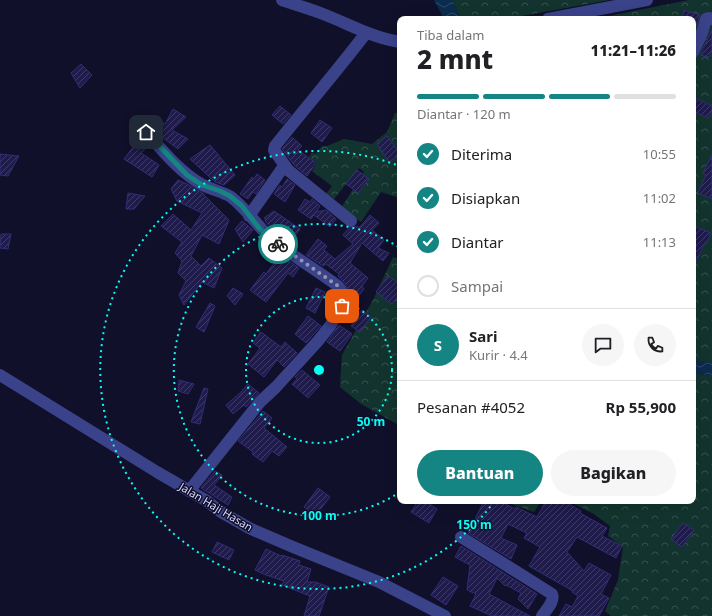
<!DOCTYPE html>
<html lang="id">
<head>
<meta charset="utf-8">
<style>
  :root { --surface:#fff; --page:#f6f6f6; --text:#202124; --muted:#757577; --line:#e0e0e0; --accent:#148582 }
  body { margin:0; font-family:"Noto Sans",sans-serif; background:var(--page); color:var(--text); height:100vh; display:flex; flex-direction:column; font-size:15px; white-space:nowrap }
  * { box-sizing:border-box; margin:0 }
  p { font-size:13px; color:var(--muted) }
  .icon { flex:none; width:22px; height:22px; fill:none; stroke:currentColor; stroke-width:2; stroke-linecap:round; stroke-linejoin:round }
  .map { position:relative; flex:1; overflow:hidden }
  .side { position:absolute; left:397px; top:16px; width:299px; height:488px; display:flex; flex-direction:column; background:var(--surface); border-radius:8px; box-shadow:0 4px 16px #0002 }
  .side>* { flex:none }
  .pin { position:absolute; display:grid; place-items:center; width:34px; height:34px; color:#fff; margin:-17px; border-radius:8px; box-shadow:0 2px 6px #0006 }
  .courier { position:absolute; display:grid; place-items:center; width:40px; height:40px; margin:-20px; border:3px solid #148582; border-radius:50%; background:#fff; color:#222; box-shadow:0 1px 5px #0007 }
  .headline em { font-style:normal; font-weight:800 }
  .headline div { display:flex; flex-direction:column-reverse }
  .headline { display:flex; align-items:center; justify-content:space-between; height:68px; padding:0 20px }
  h1 { font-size:26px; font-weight:800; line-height:30px }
  .bar { display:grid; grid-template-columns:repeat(4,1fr); gap:6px 4px; align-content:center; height:48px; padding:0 20px }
  .bar i { height:5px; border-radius:3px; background:var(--line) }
  .bar .on { background:var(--accent) }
  .bar p { grid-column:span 4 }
  .line { display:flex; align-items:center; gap:10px; padding:0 20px; border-top:1px solid var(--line) }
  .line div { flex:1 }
  .round { display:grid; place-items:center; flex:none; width:42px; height:42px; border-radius:21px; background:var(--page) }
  ol { padding:0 20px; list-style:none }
  li { display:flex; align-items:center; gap:12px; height:44px }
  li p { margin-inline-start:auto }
  li .icon { padding:4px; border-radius:50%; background:var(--accent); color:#fff; stroke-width:4 }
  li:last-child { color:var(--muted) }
  li i { width:22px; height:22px; border:2px solid var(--line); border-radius:50% }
  .cta { display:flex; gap:8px; margin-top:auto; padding:8px 20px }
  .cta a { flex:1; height:46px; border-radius:24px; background:var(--accent); color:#fff; font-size:16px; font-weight:800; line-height:46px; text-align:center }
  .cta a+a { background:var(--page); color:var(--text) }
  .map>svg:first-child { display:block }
</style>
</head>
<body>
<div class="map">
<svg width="712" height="616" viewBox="0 0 712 616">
  <defs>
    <pattern id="forest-crowns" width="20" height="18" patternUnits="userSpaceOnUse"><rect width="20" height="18" fill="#13342e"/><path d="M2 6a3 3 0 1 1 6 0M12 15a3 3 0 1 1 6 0" fill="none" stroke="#35514d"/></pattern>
    <pattern id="water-waves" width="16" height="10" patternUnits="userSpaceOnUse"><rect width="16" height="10" fill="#0c2c4d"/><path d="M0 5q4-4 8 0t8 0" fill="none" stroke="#2f4a68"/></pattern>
    <pattern id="building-hatch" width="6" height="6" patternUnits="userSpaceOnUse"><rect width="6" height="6" fill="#1f1b4b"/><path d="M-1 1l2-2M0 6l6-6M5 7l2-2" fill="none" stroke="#3f3c66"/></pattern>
  </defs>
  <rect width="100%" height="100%" fill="#11102a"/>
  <path fill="url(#forest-crowns)" d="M452 0H610L505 19H461Z
    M689 0H712V363L693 360V19H594Z
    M395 113H400V198L381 192 361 222 341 208 364 172 359 168 334 199 326 194 332 186 312 171 317 163 309 157 312 152 315 154 322 146H327L344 139 372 144 387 132Z
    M393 257 400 259V421L397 424 361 404 340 387 342 355 373 300Z
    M693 374 712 375V616H611L605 611 618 580 623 547 608 536 610 526 594 514 568 501H693Z
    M503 501H541L534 512Z"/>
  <path fill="url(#water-waves)" d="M434 0H452L461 19H444Z
    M693 360 712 363V375L693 374Z"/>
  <path fill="url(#building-hatch)" stroke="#322d78" d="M684 10 700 15 694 32 693 31V19H682Z
    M712 30V50L709 57 700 55Z
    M81 64 92 75 80 88 71 73Z
    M693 97 712 106V111L708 118 693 111Z
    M280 106 291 115 283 124 272 115Z
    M173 109 186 117 172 130 188 139 178 149 159 135 155 131 159 119 165 124Z
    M320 120 332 128 322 142 311 133Z
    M387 136 400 154 389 162 377 144Z
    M141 137 148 146 141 153 159 165 152 177 124 159Z
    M292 137 302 146 298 150 316 163 307 176 294 165 282 149Z
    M210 145 235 175 224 185 215 182 190 159Z
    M0 154 19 156 8 176 0 175Z
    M712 155V199L698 193 706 175 703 173Z
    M357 170 369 179 358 193 346 184Z
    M257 174 265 180 256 194 253 192 248 199 240 194 252 177 254 179Z
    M287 179 295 185 285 202 274 194 280 185 282 187Z
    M178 180 187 184 204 194V195L229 220 219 244 202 235 191 256 201 266 209 258 222 268 214 288 202 282 184 305 179 295 186 281 178 273 182 261 175 253 182 242 161 226 173 214 191 230 202 213 177 201 171 189Z
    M128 193 145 196 134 209H126Z
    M305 199 310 202 312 199 320 206 316 212 326 210 336 219 330 227 314 215 311 219 298 210Z
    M274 211 300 229 295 236H291L287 242 275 232 265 221 266 219 264 218Z
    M370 215 379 223 372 230 384 240 378 248 389 253 383 261 362 243 350 263 368 278 362 286 364 289 357 298 351 293 344 282 338 276 339 274 326 264 323 266 306 255 318 239 327 246 324 250 335 259 353 244 343 235 349 228H353L357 226 359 228Z
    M242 221 253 230 243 242 235 229Z
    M696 227 711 233 706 244H704L693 269V235Z
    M1 234H11L8 249 0 248Z
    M280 255 299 268 293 277 288 273 266 302 250 290 264 272 266 274Z
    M388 276 400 284V293L392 304 376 292Z
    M233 288 243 294 235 305 227 296Z
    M316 288 325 292 315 313 306 308Z
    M210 303 215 306 204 332 196 327Z
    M362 310 371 317 360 332 351 326Z
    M308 316 321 326 306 343 295 334Z
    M339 325 352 334 340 351 327 342Z
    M261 332 281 347 285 342 297 353 284 367 277 360 264 377 248 364 260 348 253 343Z
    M302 370 320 385 308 398 292 384 297 379 295 377Z
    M179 380 194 384 188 394 178 391Z
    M248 384 259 393 246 407 244 405 233 414 226 405 240 393Z
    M204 388 208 389 200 424 191 422Z
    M263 411 272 418 264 428 287 447 279 456 272 451 263 462 252 454 253 452 238 441Z
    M215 471 222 475 214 485 232 497 228 505 201 488Z
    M318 488 330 497 315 516 304 507Z
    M418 501H425L437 509 429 523 411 512Z
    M484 501H490L498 505 500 501 515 509 516 507 537 517 546 501H564L581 511 580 513 607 528 602 536 622 546 616 558 577 537 567 552 584 571 589 563 611 575 601 594 609 598 599 616H559L566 604 572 607 578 596 572 592 573 591 529 566 540 547 524 538 527 533 508 524 501 538 517 545 511 559 468 533Z
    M683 523 694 530 682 547 671 539Z
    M217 542 234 550 229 560 212 552Z
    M461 546 537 594 528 609 518 599 521 593 506 585 505 586 497 578 489 594 530 616H492L470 606 476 594 467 590 470 565 455 557Z
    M266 549 281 556 282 555 300 561 299 565 311 569 307 582H315L329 587 319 616H304L310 596 282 585 284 581 266 575 255 570Z
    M443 577 458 586 446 605 431 595Z"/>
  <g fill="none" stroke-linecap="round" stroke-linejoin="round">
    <path stroke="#3a428a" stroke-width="12" d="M282 0C296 5 310 9 323 14 349 24 373 38 400 42
      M548 19 647 0
      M693 52 702 33 706 19 709 18 712 19
      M146 132C163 151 179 171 201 184 211 190 222 191 231 197 248 210 259 229 276 243 296 258 318 271 338 286L343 293 344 299 342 306 330 326 318 341 276 387 260 402 189 491
      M249 216 284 166
      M351 221 288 170 274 150 275 146C305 108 337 71 366 33
      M0 375 157 472 207 501 221 512 251 529 293 547 379 582 445 616
      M461 537 552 594C555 602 546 610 542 616"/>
  </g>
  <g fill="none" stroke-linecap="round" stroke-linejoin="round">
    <path stroke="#9393b4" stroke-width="4" stroke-dasharray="0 7.2" d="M278 244 338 286C343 293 344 297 342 306"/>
    <path stroke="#148582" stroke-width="5" d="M146 132 187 175 202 185 220 191 230 196 242 206 259 228 278 244"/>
  </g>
  <g fill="none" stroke="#05fff6" stroke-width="2" stroke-dasharray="2 4">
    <circle cx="319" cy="370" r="73"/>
    <path d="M400 492A146 146 0 1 1 400 248"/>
    <path d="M494 502A219 219 0 1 1 399 166"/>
  </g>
  <g text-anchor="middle" stroke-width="3" stroke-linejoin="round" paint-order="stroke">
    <g font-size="11" fill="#d9d9ff" stroke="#11102a">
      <text transform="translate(216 507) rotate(31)" y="4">Jalan Haji Hasan</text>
    </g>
  </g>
  <circle cx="319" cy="370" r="6" fill="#05fff6" stroke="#11102a" stroke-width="2"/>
  <g font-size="12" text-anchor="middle" font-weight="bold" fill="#05fff6" stroke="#11102a" stroke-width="3" stroke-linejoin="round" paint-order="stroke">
    <text x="371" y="426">50 m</text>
    <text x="319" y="520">100 m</text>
    <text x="474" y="529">150 m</text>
  </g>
</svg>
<div class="pin" style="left:342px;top:306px;background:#ea580c"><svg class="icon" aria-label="bag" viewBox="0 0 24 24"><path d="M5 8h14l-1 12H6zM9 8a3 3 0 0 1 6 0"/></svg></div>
<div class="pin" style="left:146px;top:132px;background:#1f2937"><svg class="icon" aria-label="home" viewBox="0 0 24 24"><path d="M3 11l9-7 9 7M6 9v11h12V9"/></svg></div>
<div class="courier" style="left:278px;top:244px"><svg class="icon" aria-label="bike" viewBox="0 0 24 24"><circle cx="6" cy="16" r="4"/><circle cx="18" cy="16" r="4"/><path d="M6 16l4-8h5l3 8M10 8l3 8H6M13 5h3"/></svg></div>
<section class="side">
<div class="headline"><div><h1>2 mnt</h1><p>Tiba dalam</p></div><em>11:21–11:26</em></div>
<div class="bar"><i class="on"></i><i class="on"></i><i class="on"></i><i></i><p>Diantar · 120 m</p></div>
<ol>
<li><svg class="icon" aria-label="check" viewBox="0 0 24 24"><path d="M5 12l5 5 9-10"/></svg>Diterima<p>10:55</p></li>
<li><svg class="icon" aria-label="check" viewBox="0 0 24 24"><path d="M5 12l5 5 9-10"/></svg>Disiapkan<p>11:02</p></li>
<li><svg class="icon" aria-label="check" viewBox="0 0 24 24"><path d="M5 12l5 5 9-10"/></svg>Diantar<p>11:13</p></li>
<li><i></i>Sampai</li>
</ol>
<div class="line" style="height:72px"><b class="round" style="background:var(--accent);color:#fff">S</b><div><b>Sari</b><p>Kurir · 4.4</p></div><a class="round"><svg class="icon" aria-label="chat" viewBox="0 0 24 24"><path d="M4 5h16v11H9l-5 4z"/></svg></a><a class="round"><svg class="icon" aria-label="phone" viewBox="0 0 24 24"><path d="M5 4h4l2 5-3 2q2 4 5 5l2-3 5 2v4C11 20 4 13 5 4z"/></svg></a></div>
<div class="line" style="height:52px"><div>Pesanan #4052</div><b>Rp 55,900</b></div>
<div class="cta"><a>Bantuan</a><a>Bagikan</a></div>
</section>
</div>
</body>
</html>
